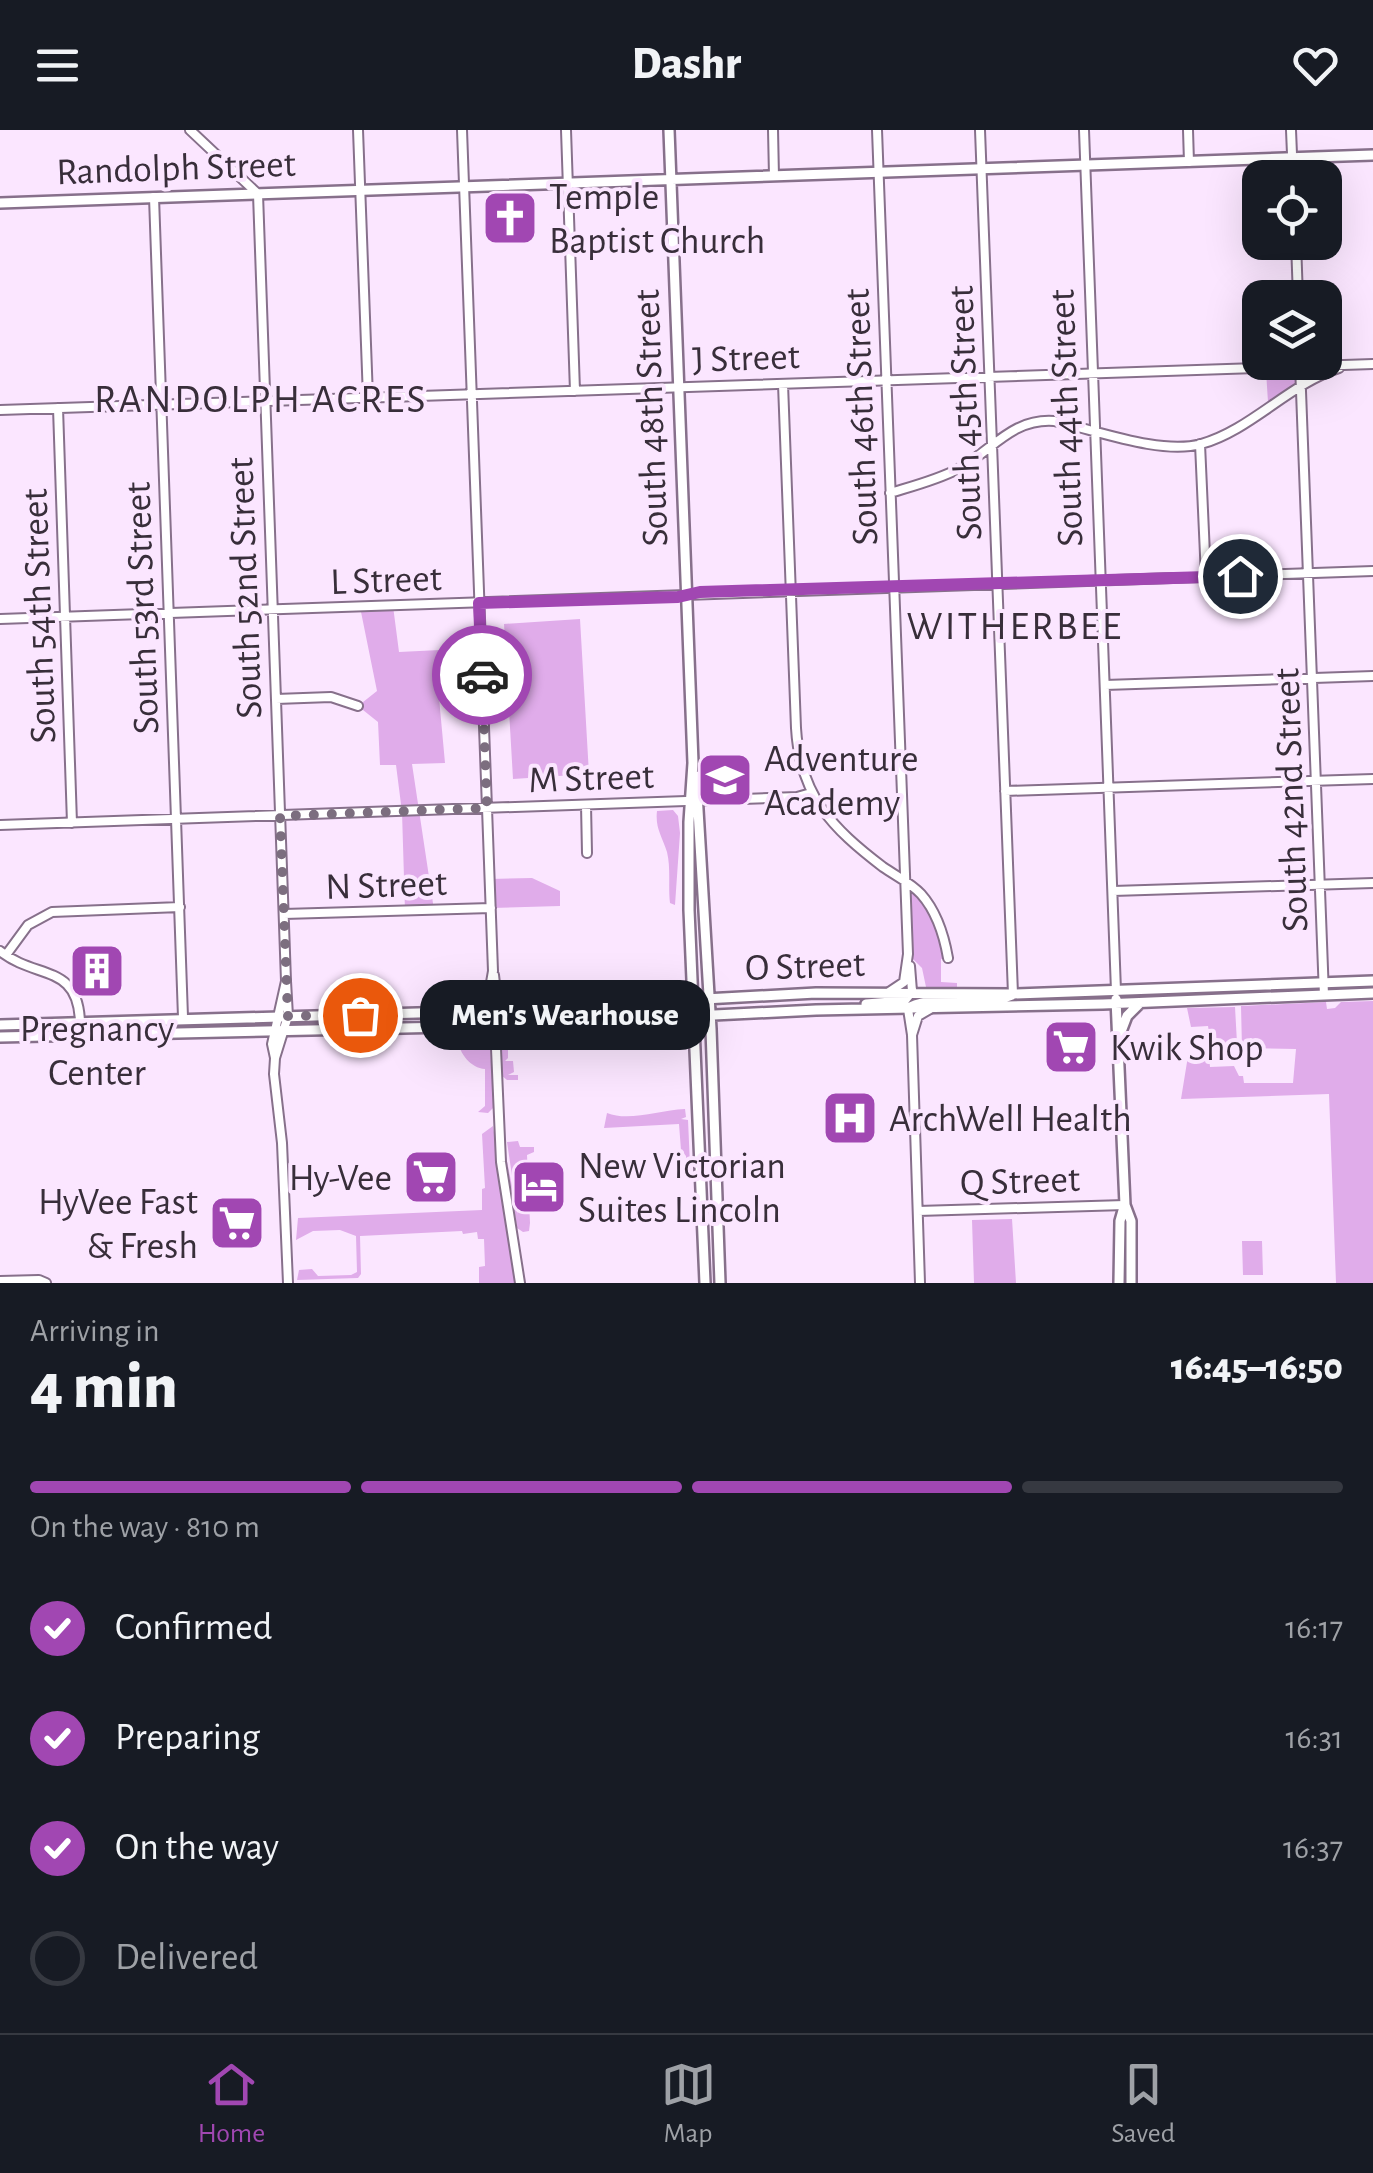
<!DOCTYPE html>
<html lang="en">
<head>
<meta charset="utf-8">
<style>
  :root { --surface:#171b24; --page:#20242c; --text:#f1f3f6; --muted:#9ea1a6; --line:#363941; --accent:#a147b2 }
  body { margin:0; font-family:"Alegreya Sans",sans-serif; background:var(--page); color:var(--text); height:100vh; display:flex; flex-direction:column; font-size:38px; white-space:nowrap }
  * { box-sizing:border-box; margin:0 }
  p { font-size:32px; color:var(--muted) }
  .icon { flex:none; width:55px; height:55px; fill:none; stroke:currentColor; stroke-width:2; stroke-linecap:round; stroke-linejoin:round }
  .map { position:relative; height:1153px; overflow:hidden }
  .sheet { display:flex; flex-direction:column; background:var(--surface); flex:1 }
  .sheet>* { flex:none }
  .buttons { position:absolute; left:1242px; top:30px; display:grid; gap:20px }
  .buttons a { display:grid; place-items:center; width:100px; height:100px; border-radius:20px; background:var(--surface); box-shadow:0 10px 40px #0002; font-size:50px }
  .pin { position:absolute; display:grid; place-items:center; width:85px; height:85px; color:#fff; margin:-42px; border:5px solid #fff; border-radius:50%; box-shadow:0 2px 10px #0007 }
  .courier { position:absolute; display:grid; place-items:center; width:100px; height:100px; margin:-50px; border:8px solid #a147b2; border-radius:50%; background:#fff; color:#222; box-shadow:0 2px 12px #0007 }
  .bubble { position:absolute; height:70px; border-radius:30px; background:var(--surface); box-shadow:0 10px 40px #0002; font-size:32px; font-weight:800; line-height:70px; text-align:center }
  .summary em { font-style:normal; font-weight:800 }
  .summary div { display:flex; flex-direction:column-reverse }
  .summary { display:flex; align-items:center; justify-content:space-between; height:170px; padding:0 30px }
  h1 { font-size:65px; font-weight:800; line-height:75px }
  .bar { display:grid; grid-template-columns:repeat(4,1fr); gap:15px 10px; align-content:center; height:120px; padding:0 30px }
  .bar i { height:12px; border-radius:8px; background:var(--line) }
  .bar .current { background:var(--accent) }
  .bar p { grid-column:span 4 }
  ol { padding:0 30px; list-style:none }
  li { display:flex; align-items:center; gap:30px; height:110px }
  li p { margin-inline-start:auto }
  li .icon { padding:10px; border-radius:50%; background:var(--accent); color:#fff; stroke-width:4 }
  li:last-child { color:var(--muted) }
  li i { width:55px; height:55px; border:5px solid var(--line); border-radius:50% }
  header { display:flex; justify-content:space-between; align-items:center; height:130px; padding:0 30px; background:var(--surface); font-size:45px; font-weight:800 }
  .tabs { display:flex; justify-content:space-around; align-items:center; height:140px; border-top:2px solid var(--line); background:var(--surface); font-size:28px; color:var(--muted) }
  .tabs a { display:grid; justify-items:center; gap:5px }
  .tabs .current { color:var(--accent) }
  .map>svg:first-child { display:block }
</style>
</head>
<body>
<header><svg class="icon" aria-label="menu" viewBox="0 0 24 24"><path d="M4 6h16M4 12h16M4 18h16"/></svg>Dashr<svg class="icon" aria-label="heart" viewBox="0 0 24 24"><path d="M12 20l-8-8c-3-5 5-10 8-4 3-6 11-1 8 4z"/></svg></header>
<div class="map">
<svg width="1373" height="1153" viewBox="0 0 1373 1153">
  <rect width="100%" height="100%" fill="#fbe6ff"/>
  <path fill="#e0acea" d="M1292 240 1297 244 1294 256 1268 272 1266 241Z
    M393 476 399 522 481 518 482 534 436 535 445 633 412 634 434 780 405 781 402 682 396 635H380L378 592 358 576 377 561 360 477Z
    M580 489 589 644 513 649 504 494Z
    M673 680 678 686 680 703 675 775 670 773C668 757 671 738 667 722 662 706 655 698 657 681Z
    M532 748 560 761V776L491 778 490 749Z
    M905 752 930 777 948 828 941 829V852L957 853V857H926L922 838 908 824Z
    M1373 871V1153H1336L1329 964 1181 969 1188 926H1209L1210 937 1234 936 1239 946H1243L1244 953H1293L1296 919 1242 918 1241 876 1326 872 1327 879 1335 878 1341 872Z
    M1235 877 1237 913 1226 925 1217 920 1216 902H1209L1208 896 1191 897 1187 878Z
    M511 901 538 903 598 901 605 909 603 913H593L592 903 534 905 541 908 508 910V928L505 931H513L514 942 508 945H518V950H507L501 945 502 909 512 904Z
    M480 908 487 915 488 909 490 917 494 977 488 983 478 982 485 976V939C471 938 459 924 458 909Z
    M685 979 686 987 681 989 688 990 690 1035H686V1026L681 1020 679 994 604 998 607 983C629 992 659 980 685 979Z
    M493 996 513 1125 515 1153H479V1137L485 1136 484 1109H478L477 1102 463 1104 462 1101 360 1106 361 1144 358 1148 297 1150 299 1140 312 1139 318 1146 351 1145 357 1142 356 1106 340 1100 313 1101 296 1110 298 1088 482 1080V1059L485 1058 482 1004Z
    M518 1011 520 1017H534V1022L527 1025 530 1093 529 1101 523 1102 517 1098 504 1016 518 1086 507 1012Z
    M1012 1089 1016 1153H974L972 1090Z
    M1242 1111H1262L1263 1145H1243Z"/>
  <g fill="none" stroke-linecap="round" stroke-linejoin="round">
    <g stroke="#87708b" stroke-width="12">
      <path id="minor" d="M190 0 258 64 286 851 288 886 275 928 274 944 282 1013 288 1153
        M358 0 368 268
        M462 0 493 841 486 881
        M566 0 575 261
        M773 0 774 46
        M877 0 908 824 904 852 889 862
        M980 0 1013 864
        M1084 0 1116 861
        M1188 0 1189 32
        M1291 0 1293 48
        M154 67 183 887
        M1296 112 1298 168
        M1300 235 1324 865
        M783 254 796 598C800 666 832 698 883 737 896 746 911 753 921 764 937 782 944 805 948 828
        M58 278 72 693
        M0 280 1373 234
        M1200 314 1206 447
        M890 363C913 356 937 350 958 339 992 321 1012 288 1054 291 1096 300 1160 325 1201 314 1251 300 1289 254 1339 238
        M0 489 1373 441
        M1105 555 1373 546
        M276 569 331 567 358 576
        M1005 661 1373 649
        M586 675 587 723
        M0 695 797 667 811 663
        M1113 761 1373 753
        M284 784 491 778
        M0 821C36 850 78 833 80 892
        M6 825 28 795 52 782 180 777
        M910 836 912 861
        M494 845 498 880
        M908 879 912 905 920 1153
        M495 896 501 1032 520 1153
        M912 905 918 886 930 879
        M275 928 272 914 286 851
        M918 1081 1125 1075
        M0 1151 39 1150 46 1153"/>
    </g>
    <g stroke="#87708b" stroke-width="14">
      <path id="major" d="M669 0 693 633 689 692V780L705 1153
        M0 73 1373 25
        M696 646 711 899 720 1153
        M1116 869 1125 1075 1131 1091V1153
        M866 874 904 871 912 861
        M910 877C941 863 980 878 1012 865
        M449 891 489 888 498 880
        M0 895 486 881 816 863 1013 864 1373 851
        M495 895C514 877 552 887 576 877
        M0 907 495 896 816 880 1103 874 1373 863
        M1119 907 1127 886 1139 874
        M1119 1153 1120 1091 1124 1077"/>
    </g>
    <use href="#minor" stroke="#fff" stroke-width="8"/>
    <use href="#major" stroke="#fff" stroke-width="9"/>
  </g>
  <g fill="none" stroke-linecap="round" stroke-linejoin="round">
    <path stroke="#7c6e7f" stroke-width="10" stroke-dasharray="0 18" d="M360 885 288 886 280 686 487 678 482 545"/>
    <path stroke="#a147b2" stroke-width="12" d="M482 545 479 473 678 467 700 462 1240 446"/>
  </g>
  <defs>
    <g id="church-square" transform="scale(2.875)"><rect x="-9" y="-9" width="18" height="18" rx="4" fill="#a147b2" stroke="#fbe6ff"/><path d="M-1.2-6h2.4v3.5h3.3v2.4h-3.3V6h-2.4V-.1h-3.3v-2.4h3.3Z" fill="#fff"/></g>
    <g id="school-square" transform="scale(2.875)"><rect x="-9" y="-9" width="18" height="18" rx="4" fill="#a147b2" stroke="#fbe6ff"/><path d="M0-5L7-2L0 1L-7-2ZM-4 1L0 2.5L4 1V4Q0 6-4 4Z" fill="#fff"/></g>
    <g id="building-square" transform="scale(2.875)"><rect x="-9" y="-9" width="18" height="18" rx="4" fill="#a147b2" stroke="#fbe6ff"/><path d="M-4-6H4V6H1V3H-1V6H-4ZM-2.5-4.3h1.7v1.8h-1.7ZM.8-4.3h1.7v1.8H.8ZM-2.5-1h1.7V.8h-1.7ZM.8-1h1.7V.8H.8Z" fill="#fff"/></g>
    <g id="supermarket-square" transform="scale(2.875)"><rect x="-9" y="-9" width="18" height="18" rx="4" fill="#a147b2" stroke="#fbe6ff"/><path d="M-6-5.5h2.5l.6 2H6L4.5 2H-2.5L-4.4-4H-6ZM-1.5 3.2a1.3 1.3 0 1 0 .1 0ZM3 3.2a1.3 1.3 0 1 0 .1 0Z" fill="#fff"/></g>
    <g id="hospital-square" transform="scale(2.875)"><rect x="-9" y="-9" width="18" height="18" rx="4" fill="#a147b2" stroke="#fbe6ff"/><path d="M-5-5h3v3.5h4V-5h3V5h-3V1.5h-4V5h-3Z" fill="#fff"/></g>
    <g id="hotel-square" transform="scale(2.875)"><rect x="-9" y="-9" width="18" height="18" rx="4" fill="#a147b2" stroke="#fbe6ff"/><path d="M-6-4.5h1.5V1H6V5H4.5V3h-9V5H-6ZM-4 0a1.8 1.8 0 1 1 3.6 0ZM.5 0V-2.5h3Q6-2.5 6 0Z" fill="#fff"/></g>
  </defs>
  <g fill-rule="evenodd">
    <use href="#church-square" x="510" y="88"/>
    <use href="#school-square" x="725" y="650"/>
    <use href="#building-square" x="97" y="841"/>
    <use href="#supermarket-square" x="1071" y="917"/>
    <use href="#hospital-square" x="850" y="988"/>
    <use href="#supermarket-square" x="431" y="1047"/>
    <use href="#hotel-square" x="539" y="1057"/>
    <use href="#supermarket-square" x="237" y="1093"/>
  </g>
  <g text-anchor="middle" stroke-width="8" stroke-linejoin="round" paint-order="stroke">
    <g font-size="38" fill="#382e3a" stroke="#fbe6ff">
      <text transform="translate(176 37) rotate(-2)" y="13">Randolph Street</text>
      <text transform="translate(746 227) rotate(-2)" y="13">J Street</text>
      <text transform="translate(964 283) rotate(-92)" y="13">South 45th Street</text>
      <text transform="translate(860 287) rotate(-92)" y="13">South 46th Street</text>
      <text transform="translate(650 288) rotate(-92)" y="13">South 48th Street</text>
      <text transform="translate(1065 288) rotate(-92)" y="13">South 44th Street</text>
      <text transform="translate(386 449) rotate(-2)" y="13">L Street</text>
      <text transform="translate(244 458) rotate(-92)" y="13">South 52nd Street</text>
      <text transform="translate(141 478) rotate(-92)" y="13">South 53rd Street</text>
      <text transform="translate(38 486) rotate(-92)" y="13">South 54th Street</text>
      <text transform="translate(591 647) rotate(-2)" y="13">M Street</text>
      <text transform="translate(1290 670) rotate(-92)" y="13">South 42nd Street</text>
      <text transform="translate(386 754) rotate(-2)" y="13">N Street</text>
      <text transform="translate(805 835) rotate(-2)" y="13">O Street</text>
      <text transform="translate(1020 1050) rotate(-2)" y="13">Q Street</text>
    </g>
    <g font-size="38" fill="#382e3a" stroke="#fbe6ff" text-anchor="start">
      <text x="549" y="79">Temple<tspan x="549" dy="44">Baptist Church</tspan></text>
      <text x="764" y="641">Adventure<tspan x="764" dy="44">Academy</tspan></text>
      <text x="97" y="911" text-anchor="middle">Pregnancy<tspan x="97" dy="44">Center</tspan></text>
      <text x="1110" y="930">Kwik Shop</text>
      <text x="889" y="1001">ArchWell Health</text>
      <text x="578" y="1048">New Victorian<tspan x="578" dy="44">Suites Lincoln</tspan></text>
      <text x="392" y="1060" text-anchor="end">Hy-Vee</text>
      <text x="198" y="1084" text-anchor="end">HyVee Fast<tspan x="198" dy="44">&amp; Fresh</tspan></text>
    </g>
    <g font-size="40" letter-spacing="2.5" fill="#382e3a" stroke="#fbe6ff">
      <text x="261" y="282">RANDOLPH ACRES</text>
      <text x="1015" y="509">WITHERBEE</text>
    </g>
  </g>
</svg>
<div class="buttons">
<a><svg class="icon" aria-label="locate" viewBox="0 0 24 24"><circle cx="12" cy="12" r="6"/><path d="M12 2v4M12 18v4M2 12h4M18 12h4"/></svg></a>
<a><svg class="icon" aria-label="layers" viewBox="0 0 24 24"><path d="M12 4l9 5-9 5-9-5zM3 14l9 5 9-5"/></svg></a>
</div>
<div class="pin" style="left:360px;top:885px;background:#ea580c"><svg class="icon" aria-label="bag" viewBox="0 0 24 24"><path d="M5 8h14l-1 12H6zM9 8a3 3 0 0 1 6 0"/></svg></div>
<div class="pin" style="left:1240px;top:446px;background:#1f2937"><svg class="icon" aria-label="home" viewBox="0 0 24 24"><path d="M3 11l9-7 9 7M6 9v11h12V9"/></svg></div>
<div class="courier" style="left:482px;top:545px"><svg class="icon" aria-label="car" viewBox="0 0 24 24"><path d="M5 17H2v-5l4-1 3-4h7l3 4 3 1v5h-3M9 17h6M6 11h13"/><circle cx="7" cy="17" r="2"/><circle cx="17" cy="17" r="2"/></svg></div>
<div class="bubble" style="left:420px;top:850px;width:290px">Men's Wearhouse</div>
</div>
<section class="sheet">
<div class="summary"><div><h1>4 min</h1><p>Arriving in</p></div><em>16:45–16:50</em></div>
<div class="bar"><i class="current"></i><i class="current"></i><i class="current"></i><i></i><p>On the way · 810 m</p></div>
<ol>
<li><svg class="icon" aria-label="check" viewBox="0 0 24 24"><path d="M5 12l5 5 9-10"/></svg>Confirmed<p>16:17</p></li>
<li><svg class="icon" aria-label="check" viewBox="0 0 24 24"><path d="M5 12l5 5 9-10"/></svg>Preparing<p>16:31</p></li>
<li><svg class="icon" aria-label="check" viewBox="0 0 24 24"><path d="M5 12l5 5 9-10"/></svg>On the way<p>16:37</p></li>
<li><i></i>Delivered</li>
</ol>
</section>
<nav class="tabs">
<a class="current"><svg class="icon" aria-label="home" viewBox="0 0 24 24"><path d="M3 11l9-7 9 7M6 9v11h12V9"/></svg>Home</a>
<a><svg class="icon" aria-label="map" viewBox="0 0 24 24"><path d="M3 6l6-2 6 2 6-2v14l-6 2-6-2-6 2zM9 4v14M15 6v14"/></svg>Map</a>
<a><svg class="icon" aria-label="saved" viewBox="0 0 24 24"><path d="M7 4h10v16l-5-4-5 4z"/></svg>Saved</a>
</nav>
</body>
</html>
